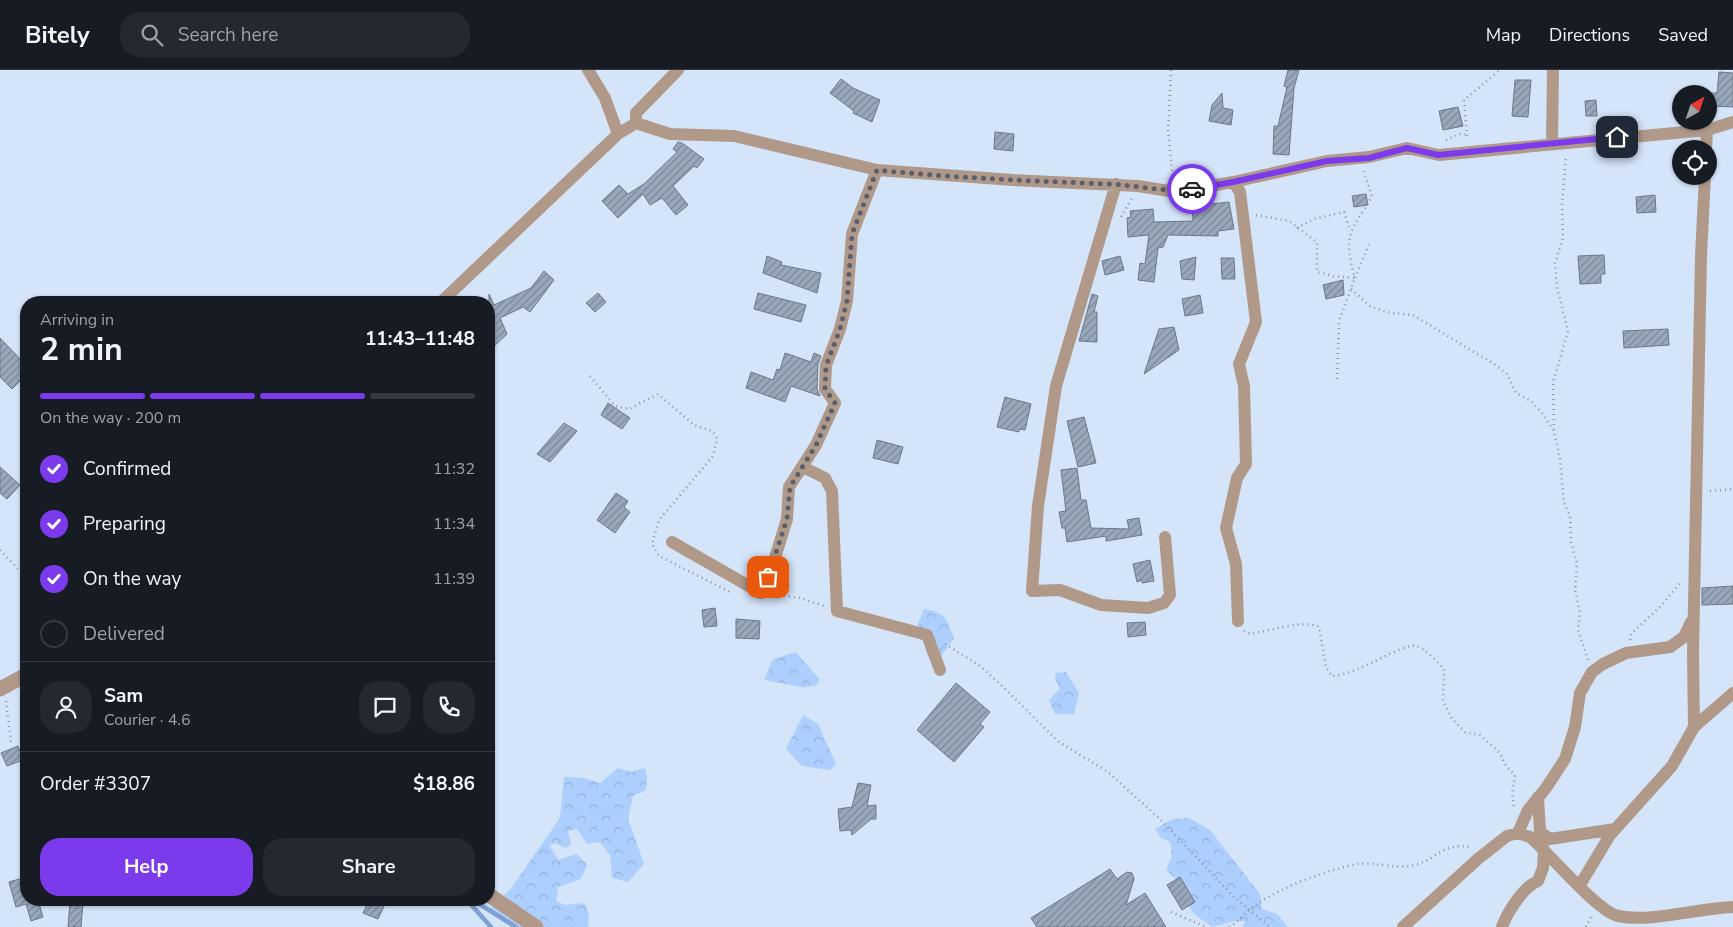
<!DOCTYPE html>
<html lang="en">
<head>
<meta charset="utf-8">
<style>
  :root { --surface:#171b24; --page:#242831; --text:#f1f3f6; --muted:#9ea1a6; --line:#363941; --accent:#7c3aed }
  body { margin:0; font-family:"Nunito Sans",sans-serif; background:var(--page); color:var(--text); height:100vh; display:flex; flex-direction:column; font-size:19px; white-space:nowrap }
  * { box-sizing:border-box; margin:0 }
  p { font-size:16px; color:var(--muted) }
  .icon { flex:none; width:28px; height:28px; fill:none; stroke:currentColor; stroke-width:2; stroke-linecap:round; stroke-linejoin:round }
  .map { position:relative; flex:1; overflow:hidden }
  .details { position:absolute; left:20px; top:226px; width:475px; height:610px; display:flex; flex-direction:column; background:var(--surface); border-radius:20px; box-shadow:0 1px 4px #0004 }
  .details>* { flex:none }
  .needle { width:32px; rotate:40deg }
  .buttons { position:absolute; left:1672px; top:15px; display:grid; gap:10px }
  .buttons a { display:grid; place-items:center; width:45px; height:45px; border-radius:50%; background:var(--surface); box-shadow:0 1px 4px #0004; font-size:25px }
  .pin { position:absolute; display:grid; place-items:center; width:42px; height:42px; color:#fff; margin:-21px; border-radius:10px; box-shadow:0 2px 8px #0006 }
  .courier { position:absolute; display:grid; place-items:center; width:50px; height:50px; margin:-25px; border:4px solid #7c3aed; border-radius:50%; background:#fff; color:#222; box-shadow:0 1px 6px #0007 }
  .headline em { font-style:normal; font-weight:700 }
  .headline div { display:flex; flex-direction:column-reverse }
  .headline { display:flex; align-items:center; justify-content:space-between; height:85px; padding:0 20px }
  h1 { font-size:32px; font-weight:700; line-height:38px }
  .bar { display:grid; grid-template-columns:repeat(4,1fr); gap:8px 5px; align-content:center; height:60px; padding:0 20px }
  .bar i { height:6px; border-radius:4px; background:var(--line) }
  .bar .on { background:var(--accent) }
  .bar p { grid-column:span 4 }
  .line { display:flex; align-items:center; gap:12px; padding:0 20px; border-top:1px solid var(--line) }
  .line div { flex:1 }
  .round { display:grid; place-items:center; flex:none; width:52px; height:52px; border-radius:20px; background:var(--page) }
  ol { padding:0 20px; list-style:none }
  li { display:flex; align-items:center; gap:15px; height:55px }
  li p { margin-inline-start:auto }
  li .icon { padding:5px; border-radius:50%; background:var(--accent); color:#fff; stroke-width:4 }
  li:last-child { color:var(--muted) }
  li i { width:28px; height:28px; border:2px solid var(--line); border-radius:50% }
  .primary-button { display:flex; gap:10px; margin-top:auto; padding:10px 20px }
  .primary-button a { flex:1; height:58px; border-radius:20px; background:var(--accent); color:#fff; font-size:20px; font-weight:700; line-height:58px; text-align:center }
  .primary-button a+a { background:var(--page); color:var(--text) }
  header { display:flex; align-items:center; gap:30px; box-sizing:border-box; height:70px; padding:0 25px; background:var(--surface); border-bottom:1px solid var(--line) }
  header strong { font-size:24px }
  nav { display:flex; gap:28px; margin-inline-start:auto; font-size:18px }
  .search { width:350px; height:45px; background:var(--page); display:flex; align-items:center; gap:12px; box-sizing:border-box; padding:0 18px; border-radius:20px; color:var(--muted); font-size:19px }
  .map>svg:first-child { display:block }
</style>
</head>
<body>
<header>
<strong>Bitely</strong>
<div class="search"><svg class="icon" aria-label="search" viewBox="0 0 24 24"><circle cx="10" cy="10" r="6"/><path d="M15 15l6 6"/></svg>Search here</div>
<nav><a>Map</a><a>Directions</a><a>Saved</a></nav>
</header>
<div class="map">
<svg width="1733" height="857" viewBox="0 0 1733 857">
  <defs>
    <pattern id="forest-crowns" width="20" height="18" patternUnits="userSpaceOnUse" patternTransform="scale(1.25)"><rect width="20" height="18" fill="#accffd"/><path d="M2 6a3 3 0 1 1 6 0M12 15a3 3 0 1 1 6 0" fill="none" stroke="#93b1d9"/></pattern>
    <pattern id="building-hatch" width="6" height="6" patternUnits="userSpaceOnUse" patternTransform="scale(1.25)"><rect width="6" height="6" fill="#9aa8bc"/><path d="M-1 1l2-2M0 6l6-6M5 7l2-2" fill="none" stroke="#7c8898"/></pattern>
  </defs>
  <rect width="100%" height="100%" fill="#d4e4f9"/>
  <path fill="url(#forest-crowns)" d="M924 539C945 542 947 549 954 568L936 593 928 587 918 554Z
    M796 582 820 610 815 616 802 617 764 610 773 589Z
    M1066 602 1079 623 1074 644H1055L1049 630 1060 619 1055 609 1056 603Z
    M803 645 818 654 836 694 830 700 802 696 786 679Z
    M618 698 631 702 645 698 647 707 646 720 633 726 628 749 644 794 628 812 612 808 610 785 600 772 587 774 577 759 568 761 571 774 566 778 554 773 550 776 558 790 577 784 587 795 581 809 558 817 556 831 565 835 585 833 589 845 588 857H514L489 840 512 817 560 748 564 707 584 708 600 713Z
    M1189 748 1210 760 1260 824 1262 839 1277 844 1288 857H1243L1245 851H1235L1212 857 1194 844 1185 830 1188 820 1166 800 1172 786 1170 772 1161 768 1155 759 1173 749Z"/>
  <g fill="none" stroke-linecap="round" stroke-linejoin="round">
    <path stroke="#7da1d1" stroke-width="4.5" d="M467 830 491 857
      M473 830 516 857"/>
  </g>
  <path fill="url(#building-hatch)" stroke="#6a788b" d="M1288 0H1299L1294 18 1289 85 1273 84 1274 56H1278L1287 17 1284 16Z
    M1719 2 1733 3V37L1709 36V23H1717Z
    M841 9 853 18 880 30 872 52 853 43 854 41 830 23Z
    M1515 10H1531L1528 47 1512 46Z
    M1222 23 1223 38 1233 40 1231 55 1209 51 1212 35Z
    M1596 30 1597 46H1586L1585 31Z
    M1458 37 1463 56 1443 60 1439 41Z
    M995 62 1014 64 1013 81 994 79Z
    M678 72 682 73 704 89 697 98 694 96 673 116 688 135 676 145 662 128 650 135 643 124 618 148 602 131 619 115 628 124 644 114 677 82 673 79Z
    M1366 124 1368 135 1354 137 1352 126Z
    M1655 125 1656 142 1637 143 1636 127Z
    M1229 132 1234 159 1218 161V166L1168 165 1163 177 1158 178 1154 212 1138 210 1140 193 1145 194 1149 165 1128 167 1127 148 1131 147 1130 141 1153 139 1154 152 1193 151 1192 136Z
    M1604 185 1605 204H1601V213L1580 214 1578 186Z
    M767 186 782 192 781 195 821 203 817 223 763 203Z
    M1120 186 1124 200 1105 205 1102 191Z
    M1196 187 1194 210 1182 209 1180 191Z
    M1221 188H1234L1235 209H1222Z
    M544 201 554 210 530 242 523 237 500 248 507 264 489 281V224L494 235 531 218Z
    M1343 210 1344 225 1326 229 1323 215Z
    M598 223 606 232 595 242 586 233Z
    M758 223 806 235 801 252 754 239Z
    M1092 224 1098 226 1094 242H1097V272L1079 271Z
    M1200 225 1203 243 1185 246 1182 229Z
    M1174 257 1179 280 1144 304 1159 259Z
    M1668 259 1669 275 1624 278 1623 261Z
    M0 268 26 295V305L12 319 0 307Z
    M785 283 811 292 814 283 821 286 818 294 817 319 820 326 791 316 785 332 746 318 751 302 773 310 777 299 780 300Z
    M1005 327 1031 334 1025 360 1019 359V362L997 357Z
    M608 333 630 348 622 359 601 345Z
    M1084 347 1096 393 1078 397 1067 351Z
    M564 353 577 361 550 392 537 384Z
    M877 370 903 377 898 394 873 388Z
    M0 397 20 415 7 429 0 423Z
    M1077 398 1081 430H1086L1091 458 1129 459 1127 450 1139 448 1142 465 1106 471V466L1067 472 1065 458H1062L1059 442 1066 441 1061 400Z
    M616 423 628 431 624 437 630 442 615 463 597 450Z
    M1150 490 1154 511 1142 513V510L1137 512 1133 494Z
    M1733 516V534L1702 535V518Z
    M715 538 717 556 704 557 702 540Z
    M736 549 760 551 759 569 736 568Z
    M1145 552 1146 565 1128 567 1127 553Z
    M956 613 990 642 980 654 984 657 954 692 917 660Z
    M18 676 23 690 7 696 1 683Z
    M858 713 871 715 867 736 876 735V749H871L852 765 851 760 840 761 838 739 852 737Z
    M1110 799 1117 809 1127 802 1132 803 1134 809 1126 835 1145 823 1166 857H1037L1031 848Z
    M26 807V830H38L43 847 31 851 26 834 16 837 9 812Z
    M1180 807 1195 832 1182 840 1167 815Z
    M369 830H387L378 849 363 843Z
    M70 832 83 833 81 857H68Z"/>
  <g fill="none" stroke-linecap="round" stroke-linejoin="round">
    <path stroke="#8a96a5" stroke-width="2.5" stroke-dasharray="1 4" stroke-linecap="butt" d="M1171 0 1168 61 1173 108
      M1467 66 1464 30 1500 0
      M1446 70 1463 63 1468 67
      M1364 101 1372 127C1350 161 1343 166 1355 208L1369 174
      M1256 145 1289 151 1317 172V202L1333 206 1355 208 1339 251 1337 312
      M1121 147 1132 128
      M1297 158 1314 149 1344 142 1350 161
      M1351 219 1371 237 1392 243 1413 245 1494 294 1507 304 1516 323 1531 331 1542 343 1554 361 1560 389 1564 433 1570 446 1571 472 1577 494 1575 520 1580 543 1578 559 1588 590
      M590 306 615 336 629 339 658 324 694 355 712 361 717 368 713 386 659 450 652 474 659 486 730 522
      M1554 360 1553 312 1568 261 1557 217 1555 193 1563 168 1562 134 1566 86
      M1710 421 1733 419
      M0 480 26 507
      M774 524 800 528 824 536
      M1244 561 1251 564C1268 561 1305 549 1319 557L1326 597 1332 606C1357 605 1402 573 1416 576 1426 579 1437 592 1444 599L1443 631 1452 649 1465 662 1480 665 1500 683 1506 696 1515 705 1512 724 1514 738
      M1630 570 1631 564 1662 535 1680 513
      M945 574 980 596 999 613 1059 672 1108 702 1162 751 1233 826 1270 857
      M6 631 11 672
      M1171 842 1206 857
      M1229 857C1240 851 1247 840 1258 833 1285 816 1327 800 1357 794 1376 791 1397 801 1418 794 1439 787 1443 773 1470 777
      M1586 857 1592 845"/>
    <path stroke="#b1998a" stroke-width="12" d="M588 0 605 28 618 64
      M636 53V43L678 0
      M1552 73 1553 0
      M1706 79 1707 60
      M1233 112 1240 122 1256 252 1239 294 1244 316 1246 394 1237 408 1226 458 1236 494 1238 551
      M1116 114 1056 316 1038 436 1032 521 1060 520 1101 535 1148 538 1164 533 1170 525 1165 467
      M441 232 618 64 636 53 670 64 734 66 877 100 1013 110 1138 116 1175 122 1233 112 1327 91 1369 87 1407 78 1439 85 1707 60 1733 52
      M803 397 825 408 832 421 837 541 927 565 940 600
      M672 472 761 523 774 491 787 449 789 417 816 375 835 333 825 319 826 295 840 259 847 231 852 164 877 100
      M1694 657 1733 623
      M1538 727 1540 762 1545 771
      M1518 763 1528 740 1546 718 1565 689 1575 657 1580 623 1592 602 1603 594 1626 583 1670 577 1684 567 1691 552
      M1543 764 1550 769 1615 759
      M1580 815 1610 765 1672 696 1694 657 1693 583 1701 186 1705 106
      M1403 857 1479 788 1507 766 1518 763 1530 767C1550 784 1598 842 1618 846 1650 853 1699 838 1733 837
      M1502 857C1507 843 1523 817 1538 811L1543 798 1544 780"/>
    <path stroke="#b1998a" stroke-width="15" d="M0 619 26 605
      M489 825 536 857"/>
  </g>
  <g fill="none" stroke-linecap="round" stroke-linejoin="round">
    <path stroke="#57606c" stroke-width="5" stroke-dasharray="0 9" d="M768 507 787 449 790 417 816 375 835 333 825 319 826 296 840 259 847 231 852 164 877 100C954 108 1031 111 1109 114 1136 115 1165 123 1192 119"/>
    <path stroke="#7c3aed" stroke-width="6" d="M1192 119 1233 112 1327 91 1369 88 1407 78 1438 85 1617 67"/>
  </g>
</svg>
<div class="buttons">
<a><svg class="needle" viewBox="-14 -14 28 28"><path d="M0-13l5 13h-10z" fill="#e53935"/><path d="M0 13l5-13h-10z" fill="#9ea1a6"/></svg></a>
<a><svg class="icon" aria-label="locate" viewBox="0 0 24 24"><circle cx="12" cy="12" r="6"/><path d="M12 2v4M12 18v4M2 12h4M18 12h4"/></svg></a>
</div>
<div class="pin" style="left:768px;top:507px;background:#ea580c"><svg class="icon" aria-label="bag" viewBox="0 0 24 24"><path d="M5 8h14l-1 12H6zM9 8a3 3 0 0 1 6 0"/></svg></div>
<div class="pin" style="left:1617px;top:67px;background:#1f2937"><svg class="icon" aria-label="home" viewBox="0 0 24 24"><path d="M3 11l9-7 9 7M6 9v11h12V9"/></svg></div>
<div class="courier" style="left:1192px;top:119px"><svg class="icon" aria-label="car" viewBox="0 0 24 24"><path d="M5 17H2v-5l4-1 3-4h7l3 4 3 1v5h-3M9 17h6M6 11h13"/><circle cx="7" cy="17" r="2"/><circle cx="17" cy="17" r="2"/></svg></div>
<section class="details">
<div class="headline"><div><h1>2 min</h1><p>Arriving in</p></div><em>11:43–11:48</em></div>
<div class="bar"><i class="on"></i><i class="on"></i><i class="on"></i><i></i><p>On the way · 200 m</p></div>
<ol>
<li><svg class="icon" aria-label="check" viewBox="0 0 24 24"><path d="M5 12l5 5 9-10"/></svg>Confirmed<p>11:32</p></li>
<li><svg class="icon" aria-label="check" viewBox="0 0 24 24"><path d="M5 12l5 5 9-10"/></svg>Preparing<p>11:34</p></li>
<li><svg class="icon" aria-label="check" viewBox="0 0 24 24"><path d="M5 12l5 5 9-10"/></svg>On the way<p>11:39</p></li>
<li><i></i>Delivered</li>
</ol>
<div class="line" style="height:90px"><a class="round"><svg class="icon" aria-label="person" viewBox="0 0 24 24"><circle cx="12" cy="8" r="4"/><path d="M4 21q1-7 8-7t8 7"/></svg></a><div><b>Sam</b><p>Courier · 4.6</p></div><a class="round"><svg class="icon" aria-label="chat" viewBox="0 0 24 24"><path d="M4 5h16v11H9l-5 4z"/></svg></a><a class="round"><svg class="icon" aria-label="phone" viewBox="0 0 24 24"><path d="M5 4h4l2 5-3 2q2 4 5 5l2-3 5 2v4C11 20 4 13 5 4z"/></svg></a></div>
<div class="line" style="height:65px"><div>Order #3307</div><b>$18.86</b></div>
<div class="primary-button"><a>Help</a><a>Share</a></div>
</section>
</div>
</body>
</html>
